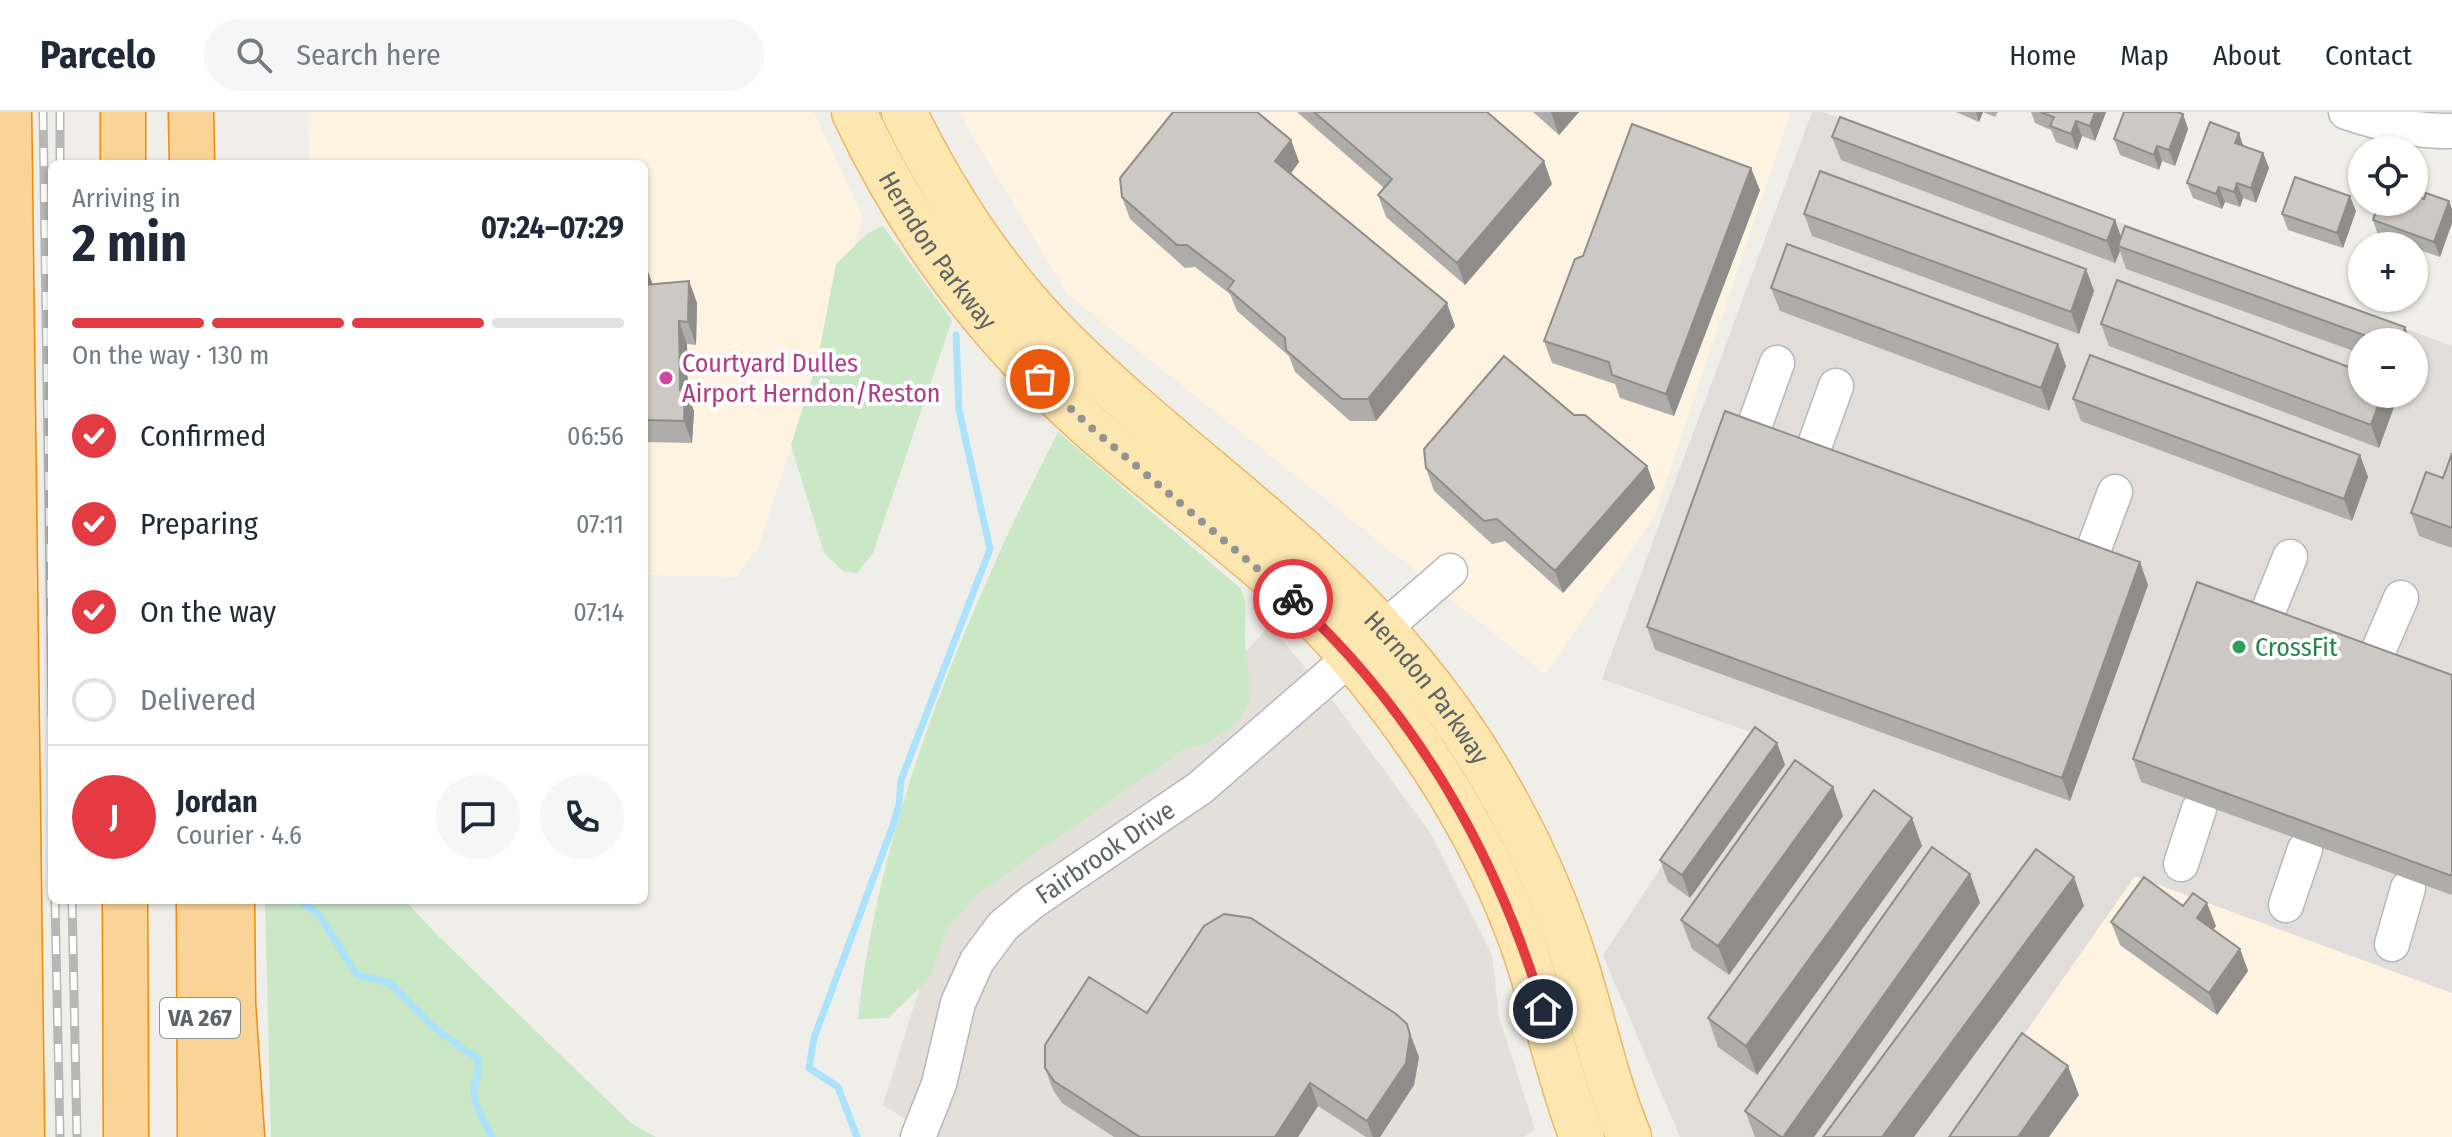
<!DOCTYPE html>
<html lang="en">
<head>
<meta charset="utf-8">
<style>
  :root { --surface:#fff; --page:#f6f6f7; --text:#1f2937; --muted:#747a83; --line:#e0e1e3; --accent:#e43a42 }
  body { margin:0; font-family:"Fira Sans Condensed",sans-serif; background:var(--page); color:var(--text); height:100vh; display:flex; flex-direction:column; font-size:30px; white-space:nowrap }
  * { box-sizing:border-box; margin:0 }
  p { font-size:26px; color:var(--muted) }
  .icon { flex:none; width:44px; height:44px; fill:none; stroke:currentColor; stroke-width:2; stroke-linecap:round; stroke-linejoin:round }
  .map { position:relative; flex:1; overflow:hidden }
  .details { position:absolute; left:48px; top:48px; width:600px; height:744px; display:flex; flex-direction:column; background:var(--surface); border-radius:12px; box-shadow:0 2px 6px #0004 }
  .details>* { flex:none }
  .fabs { position:absolute; left:2348px; top:24px; display:grid; gap:16px }
  .fabs a { display:grid; place-items:center; width:80px; height:80px; border-radius:50%; background:var(--surface); box-shadow:0 2px 6px #0004; font-size:40px }
  .pin { position:absolute; display:grid; place-items:center; width:68px; height:68px; color:#fff; margin:-34px; border:4px solid #fff; border-radius:50%; box-shadow:0 2px 8px #0007 }
  .courier { position:absolute; display:grid; place-items:center; width:80px; height:80px; margin:-40px; border:6px solid #e43a42; border-radius:50%; background:#fff; color:#222; box-shadow:0 2px 10px #0007 }
  .head em { font-style:normal; font-weight:700 }
  .head div { display:flex; flex-direction:column-reverse }
  .head { display:flex; align-items:center; justify-content:space-between; height:136px; padding:0 24px }
  h1 { font-size:52px; font-weight:700; line-height:60px }
  .bar { display:grid; grid-template-columns:repeat(4,1fr); gap:12px 8px; align-content:center; height:96px; padding:0 24px }
  .bar i { height:10px; border-radius:6px; background:var(--line) }
  .bar .selected { background:var(--accent) }
  .bar p { grid-column:span 4 }
  .line { display:flex; align-items:center; gap:20px; padding:0 24px; border-top:2px solid var(--line) }
  .line div { flex:1 }
  .round { display:grid; place-items:center; flex:none; width:84px; height:84px; border-radius:42px; background:var(--page) }
  ol { padding:0 24px; list-style:none }
  li { display:flex; align-items:center; gap:24px; height:88px }
  li p { margin-inline-start:auto }
  li .icon { padding:8px; border-radius:50%; background:var(--accent); color:#fff; stroke-width:4 }
  li:last-child { color:var(--muted) }
  li i { width:44px; height:44px; border:4px solid var(--line); border-radius:50% }
  header { display:flex; align-items:center; gap:48px; box-sizing:border-box; height:112px; padding:0 40px; background:var(--surface); border-bottom:2px solid var(--line) }
  header strong { font-size:38px }
  nav { display:flex; gap:44px; margin-inline-start:auto; font-size:28px }
  .search { width:560px; height:72px; background:var(--page); display:flex; align-items:center; gap:20px; box-sizing:border-box; padding:0 28px; border-radius:44px; color:var(--muted); font-size:30px }
  .map>svg:first-child { display:block }
</style>
</head>
<body>
<header>
<strong>Parcelo</strong>
<div class="search"><svg class="icon" aria-label="search" viewBox="0 0 24 24"><circle cx="10" cy="10" r="6"/><path d="M15 15l6 6"/></svg>Search here</div>
<nav><a>Home</a><a>Map</a><a>About</a><a>Contact</a></nav>
</header>
<div class="map">
<svg width="2452" height="1025" viewBox="0 0 2452 1025">
  <rect width="100%" height="100%" fill="#f0eee8"/>
  <path fill="#fdf3e0" d="M308 0H814L863 105 759 434 736 465 644 463V52H309Z
    M958 0H1791L1654 405 1545 562 1067 182Z
    M2135 764 2452 881V1025H1952Z"/>
  <path fill="#e0ddda" fill-rule="evenodd" d="M1812 0H1823L2452 234V881L2135 764 1952 1025H1680L1603 843 1750 620 1602 567ZM2362 230H2414V282H2362Z"/>
  <path fill="#e3dfd9" d="M1270 513 1336 593 1431 722 1492 843 1499 905 1535 1017 1524 1025H933L883 993 951 775 1170 623Z"/>
  <path fill="#cae7c6" d="M883 114 952 208 873 441 857 461 843 459 824 441 791 333 817 251 836 152 868 121Z
    M1058 320 1241 477C1248 493 1245 507 1245 525 1245 543 1251 562 1250 581 1247 611 1211 634 1184 637L977 782 947 817 929 867 888 906 858 907C879 707 967 498 1058 320Z
    M265 788H405L437 823 632 1012 656 1025H271Z"/>
  <g fill="none" stroke-linecap="round" stroke-linejoin="round">
    <path stroke="#ace3fc" stroke-width="7" d="M299 788 319 803 357 863 390 871 438 919 478 947C481 960 474 968 474 980 475 996 485 1011 492 1025
      M857 1025 838 975 809 956 814 926 892 716 899 693 901 668 990 437 959 298 956 223"/>
    <g stroke="#b5b8bc" stroke-width="37">
      <g id="minor">
        <path d="M2346 0C2381 12 2415 20 2452 19"/>
        <path d="M1754 315 1777 251"/>
        <path d="M1813 338 1836 274"/>
        <path d="M2093 439 2115 380"/>
        <path d="M2267 502 2290 445"/>
        <path d="M2377 542 2401 486"/>
        <path d="M2181 752 2199 697"/>
        <path d="M2286 793 2305 737"/>
        <path d="M2392 832 2408 776"/>
        <path id="s1" d="M918 1025 939 972 958 891 977 849 1003 814 1032 790 1200 676 1450 459"/>
      </g>
    </g>
    <g stroke="#edb664" stroke-width="47">
      <g id="major">
        <path id="s2" d="M854 0C910 120 990 225 1088 313 1176 391 1277 457 1353 547 1423 630 1481 721 1519 822 1544 888 1556 959 1582 1025"/>
        <path id="s3" d="M904 0C945 84 998 165 1065 231 1177 342 1309 427 1410 549 1484 637 1542 744 1576 853 1594 911 1606 969 1629 1025"/>
      </g>
    </g>
    <g stroke="#f18b08" stroke-width="47">
      <path id="highway" d="M9 0 22 1025
        M123 0V52
        M191 0 192 52
        M125 788 126 1025
        M199 788 200 1025
        M232 788 233 892 242 1025"/>
    </g>
    <use href="#minor" stroke="#fff" stroke-width="34"/>
    <use href="#major" stroke="#fde7b1" stroke-width="44"/>
    <use href="#highway" stroke="#fad496" stroke-width="44"/>
    <g stroke="#b6b7b7" stroke-width="9">
      <path id="rail" d="M43 0 52 604
        M60 0V52
        M55 788 60 1025
        M72 788 77 1025"/>
    </g>
    <use href="#rail" stroke="#fff" stroke-width="6" stroke-dasharray="18" stroke-linecap="butt"/>
  </g>
  <path fill="#afada9" d="M1297 0H1487L1552 72 1465 173 1386 105 1378 83 1384 76Z
    M1533 0H1579L1559 23Z
    M1956 0H1998L1995 5 1983 0 1979 10Z
    M2031 0H2106L2095 29 2082 24 2077 38 2056 30 2051 18 2035 11Z
    M2183 2 2188 17 2175 54 2162 49 2159 58 2120 43 2114 27Z
    M1832 25 2115 108 2121 126 2411 230H2362V242L2126 157 2120 139 2115 151 1841 48Z
    M1291 28 1299 50 1291 61 1455 214 1376 309H1350L1295 260 1289 244 1237 199 1230 182 1195 155 1185 156 1130 107 1122 85Z
    M2243 34 2263 41 2269 56 2256 91 2243 86 2240 95 2225 90 2222 97 2193 86 2187 71Z
    M1760 78 1674 304 1620 286 1615 272 1552 251 1544 229Z
    M2424 87 2452 97V111L2440 145 2414 136V134H2408L2378 123 2373 108Z
    M2356 99 2343 136 2288 118 2282 102Z
    M1804 102 2086 157 2094 179 2079 222 1812 124Z
    M644 149 651 172 689 169 697 191 696 233 687 232 688 284 694 299 692 331 644 330Z
    M1771 176 2058 232 2066 254 2049 299 1780 199Z
    M2101 212 2395 292 2379 336 2109 234Z
    M2073 287 2360 343 2368 365 2352 409 2081 309Z
    M1574 303 1647 354 1655 376 1563 481 1505 429 1492 432 1434 379 1426 356Z
    M2452 341V436L2419 424 2411 401 2443 366Z
    M2148 473 2070 689 1655 538 1647 515Z
    M2452 563V783L2141 670 2133 647Z
    M1777 631 1785 653 1690 786 1668 770 1660 748Z
    M1833 675 1843 704 1729 863 1692 837 1681 808Z
    M1912 706 1922 734 1757 963 1718 935 1708 906Z
    M1970 762 1980 791 1814 1025H1755L1745 999Z
    M2183 794 2216 814 2213 817 2240 837 2248 859 2217 903 2120 833 2111 810Z
    M1147 901 1407 912 1419 945 1414 973 1380 1025H1366L1318 994 1298 1025H1114L1062 991 1053 978 1045 956Z"/>
  <path fill="#8f8d89" d="M1551 0H1579L1559 23Z
    M1976 0H1983L1979 10Z
    M2095 0H2106L2095 29 2090 14Z
    M2183 2 2188 17 2175 54 2169 38Z
    M2076 9 2082 24 2077 38 2071 22Z
    M2239 21 2244 36 2235 31Z
    M1291 28 1299 50 1284 71 1275 49Z
    M2157 34 2162 49 2159 58 2154 43Z
    M2263 41 2269 56 2256 91 2251 76Z
    M1544 49 1552 72 1465 173 1457 151Z
    M1751 56 1760 78 1674 304 1666 282Z
    M2237 71 2243 86 2240 95 2234 80Z
    M2219 75 2225 90 2222 97 2216 82Z
    M2350 84 2356 99 2343 136 2337 121Z
    M2449 89 2452 97V111L2440 145 2434 130Z
    M2115 108 2123 130 2118 134 2120 139 2115 151 2107 129Z
    M644 149 652 170 649 195 644 183Z
    M2086 157 2094 179 2079 222 2071 200Z
    M689 169 697 191 696 233 688 210Z
    M1447 191 1455 214 1376 309 1368 287Z
    M679 209 687 232 688 284 694 299 692 331 684 309 680 278Z
    M2405 215 2411 230H2400Z
    M2058 232 2066 254 2049 299 2041 276Z
    M2382 282H2391L2395 292 2379 336 2371 313Z
    M644 334 645 337 644 367Z
    M2360 343 2368 365 2352 409 2344 387Z
    M1647 354 1655 376 1563 481 1555 459Z
    M2140 450 2148 473 2070 689 2062 666Z
    M1777 631 1785 653 1690 786 1682 763Z
    M1833 675 1843 704 1729 863 1718 834Z
    M1912 706 1922 734 1757 963 1746 934Z
    M1970 762 1980 791 1814 1025H1783Z
    M2074 765 2084 794 1914 1025H1882Z
    M2207 791 2216 814 2205 828 2197 806Z
    M2240 837 2248 859 2217 903 2209 881Z
    M1410 923 1419 945 1414 973 1380 1025H1373L1367 1009Z
    M2068 954 2079 983 2049 1025H2018Z
    M1310 971 1318 994 1298 1025H1275Z"/>
  <path fill="#ccc9c4" stroke="#8f8d89" stroke-width="2" d="M1173 0H1257L1291 28 1275 49 1447 191 1368 287H1342L1286 238 1285 226 1228 177 1234 169 1187 133H1177L1122 85 1120 66Z
    M1314 0H1487L1544 49 1457 151 1378 83 1392 67Z
    M2040 0H2095L2090 14 2076 9 2071 22 2050 14 2054 5Z
    M2124 0H2177L2183 2 2169 38 2157 34 2154 43 2114 27Z
    M1840 5 2115 108 2107 129 1832 25Z
    M2210 10 2239 21 2235 31 2263 41 2251 76 2237 71 2234 80 2219 75 2216 82 2187 71Z
    M1632 12 1751 56 1666 282 1612 263 1609 250 1544 229 1575 147 1583 144Z
    M1820 59 2086 157 2071 200 1804 102Z
    M2295 65 2350 84 2337 121 2282 102Z
    M2426 81 2449 89 2434 130 2373 108 2379 90H2414V83L2424 87Z
    M2125 114 2405 215 2400 230H2383L2118 134Z
    M1787 132 2058 232 2041 276 1771 176Z
    M2117 168 2362 260V282H2382L2371 313 2101 212Z
    M689 169 688 210 679 209 680 278 685 276 684 309 644 308V173Z
    M2090 243 2360 343 2344 387 2073 287Z
    M1504 244 1574 303H1585L1647 354 1555 459 1497 407 1484 409 1426 356 1424 337Z
    M1725 299 2140 450 2062 666 1647 515Z
    M2452 341V416L2411 401 2426 360 2443 366Z
    M2197 470 2452 563V764L2133 647Z
    M1755 615 1777 631 1682 763 1660 748Z
    M1795 648 1833 675 1718 834 1681 808Z
    M1874 678 1912 706 1746 934 1708 906Z
    M1932 735 1970 762 1783 1025H1781L1745 999Z
    M2036 737 2074 765 1882 1025H1823Z
    M2144 765 2183 794 2193 781 2207 791 2197 806 2240 837 2209 881 2111 810Z
    M1224 802 1251 806 1396 902 1407 912 1410 923 1406 951 1367 1009 1310 971 1275 1025H1140L1054 969 1045 956V933L1089 865 1147 901 1204 814Z
    M2022 921 2068 954 2018 1025H1949Z"/>
  <g fill="none" stroke-linecap="round" stroke-linejoin="round">
    <path stroke="#929494" stroke-width="8" stroke-dasharray="0 14.4" d="M1040 267 1088 313 1293 487"/>
    <path stroke="#e43a42" stroke-width="10" d="M1293 487C1414 598 1496 740 1543 897"/>
  </g>
  <circle fill="#d1479c" stroke="#fff" stroke-width="3" cx="666" cy="266" r="8"/>
  <circle fill="#2e9e5b" stroke="#fff" stroke-width="3" cx="2239" cy="535" r="8"/>
  <g text-anchor="middle" stroke-width="8" stroke-linejoin="round" paint-order="stroke">
    <rect fill="#fff" stroke="#8f9295" stroke-width="2" x="160" y="886" width="80" height="40" rx="6"/>
    <g font-size="24" font-weight="bold" fill="#5f6467">
      <text x="200" y="914">VA 267</text>
    </g>
    <g font-size="26" fill="#5f6467" stroke="#fff">
      <text dy="9" stroke="none"><textPath href="#s2" startOffset="162">Herndon Parkway</textPath></text>
      <text dy="9" stroke="none"><textPath href="#s3" startOffset="784">Herndon Parkway</textPath></text>
      <text dy="9" stroke="none"><textPath href="#s1" startOffset="356">Fairbrook Drive</textPath></text>
    </g>
    <g font-size="26" fill="#b23c85" stroke="#fff" text-anchor="start">
      <text x="682" y="260">Courtyard Dulles<tspan x="682" dy="30">Airport Herndon/Reston</tspan></text>
    </g>
    <g font-size="26" fill="#27864d" stroke="#fff" text-anchor="start">
      <text x="2255" y="544">CrossFit</text>
    </g>
  </g>
</svg>
<div class="fabs">
<a><svg class="icon" aria-label="locate" viewBox="0 0 24 24"><circle cx="12" cy="12" r="6"/><path d="M12 2v4M12 18v4M2 12h4M18 12h4"/></svg></a>
<a>+</a>
<a>−</a>
</div>
<div class="pin" style="left:1040px;top:267px;background:#ea580c"><svg class="icon" aria-label="bag" viewBox="0 0 24 24"><path d="M5 8h14l-1 12H6zM9 8a3 3 0 0 1 6 0"/></svg></div>
<div class="pin" style="left:1543px;top:897px;background:#1f2937"><svg class="icon" aria-label="home" viewBox="0 0 24 24"><path d="M3 11l9-7 9 7M6 9v11h12V9"/></svg></div>
<div class="courier" style="left:1293px;top:487px"><svg class="icon" aria-label="bike" viewBox="0 0 24 24"><circle cx="6" cy="16" r="4"/><circle cx="18" cy="16" r="4"/><path d="M6 16l4-8h5l3 8M10 8l3 8H6M13 5h3"/></svg></div>
<section class="details">
<div class="head"><div><h1>2 min</h1><p>Arriving in</p></div><em>07:24–07:29</em></div>
<div class="bar"><i class="selected"></i><i class="selected"></i><i class="selected"></i><i></i><p>On the way · 130 m</p></div>
<ol>
<li><svg class="icon" aria-label="check" viewBox="0 0 24 24"><path d="M5 12l5 5 9-10"/></svg>Confirmed<p>06:56</p></li>
<li><svg class="icon" aria-label="check" viewBox="0 0 24 24"><path d="M5 12l5 5 9-10"/></svg>Preparing<p>07:11</p></li>
<li><svg class="icon" aria-label="check" viewBox="0 0 24 24"><path d="M5 12l5 5 9-10"/></svg>On the way<p>07:14</p></li>
<li><i></i>Delivered</li>
</ol>
<div class="line" style="height:144px"><b class="round" style="background:var(--accent);color:#fff">J</b><div><b>Jordan</b><p>Courier · 4.6</p></div><a class="round"><svg class="icon" aria-label="chat" viewBox="0 0 24 24"><path d="M4 5h16v11H9l-5 4z"/></svg></a><a class="round"><svg class="icon" aria-label="phone" viewBox="0 0 24 24"><path d="M5 4h4l2 5-3 2q2 4 5 5l2-3 5 2v4C11 20 4 13 5 4z"/></svg></a></div>
</section>
</div>
</body>
</html>
